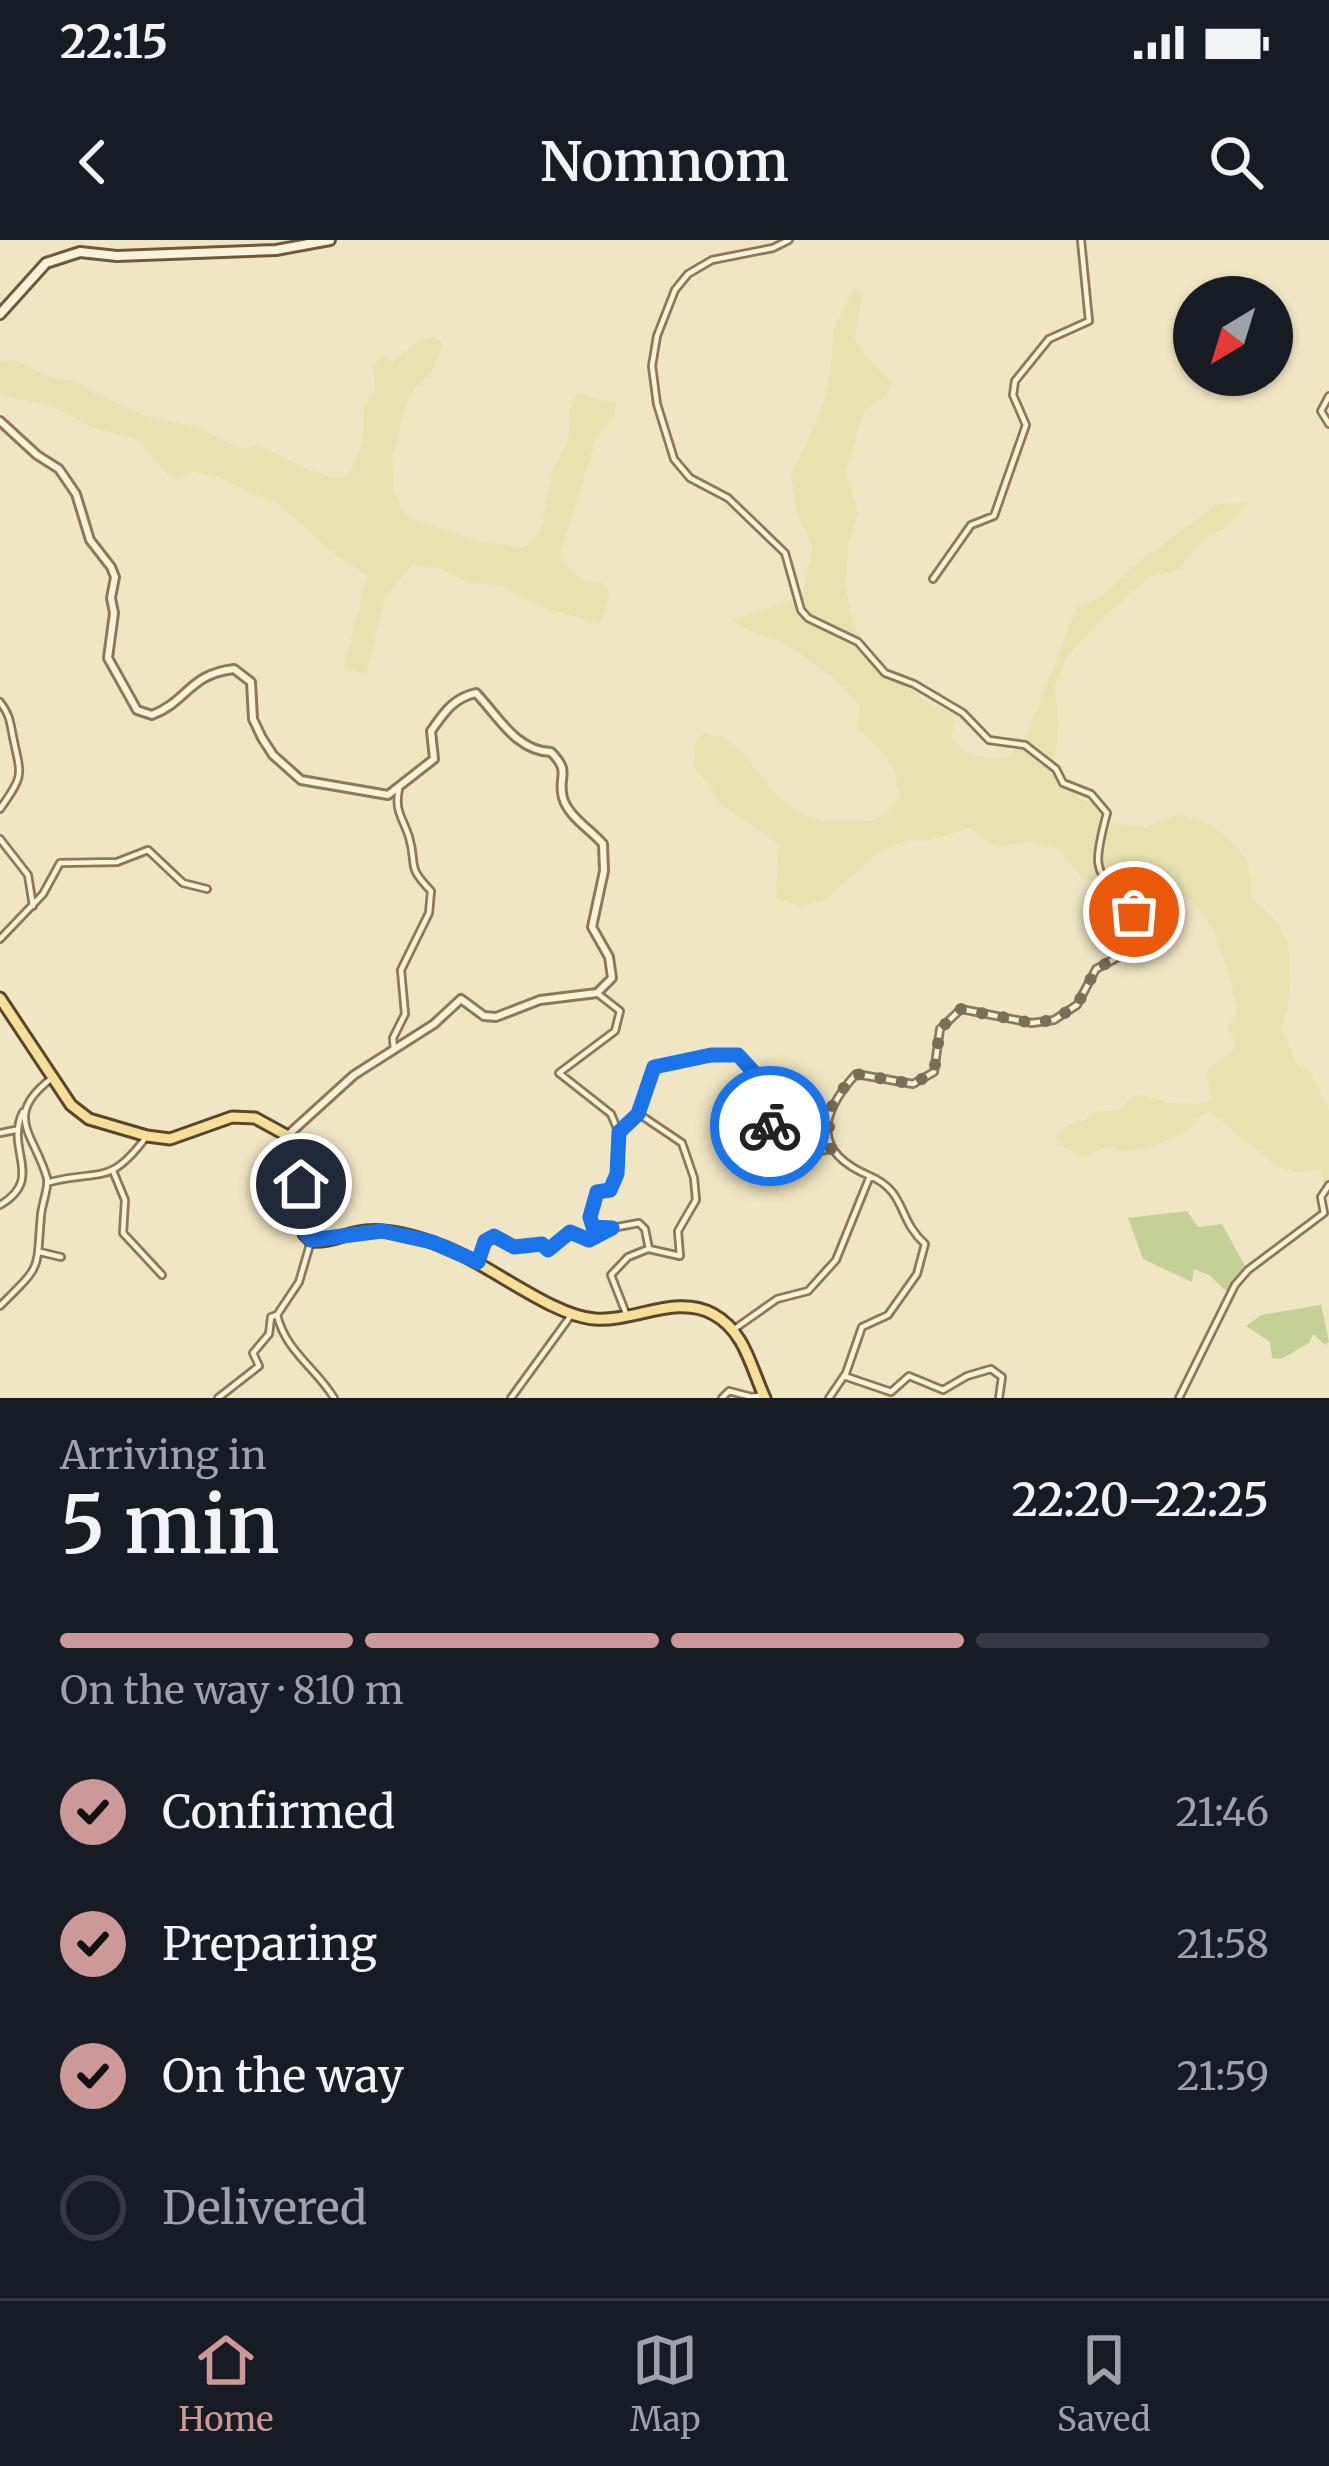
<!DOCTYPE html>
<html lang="en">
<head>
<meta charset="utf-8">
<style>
  :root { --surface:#171b24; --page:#20242c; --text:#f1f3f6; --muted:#9ea1a6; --line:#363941; --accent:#cd9998 }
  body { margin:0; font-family:Merriweather,serif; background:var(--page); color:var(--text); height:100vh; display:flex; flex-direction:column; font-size:45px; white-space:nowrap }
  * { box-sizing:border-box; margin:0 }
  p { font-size:39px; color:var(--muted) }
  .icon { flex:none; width:66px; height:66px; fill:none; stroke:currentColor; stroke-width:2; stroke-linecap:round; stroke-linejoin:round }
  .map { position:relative; height:1158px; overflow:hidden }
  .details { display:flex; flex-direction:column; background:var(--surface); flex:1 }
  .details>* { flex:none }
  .needle { width:78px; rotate:218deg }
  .tools { position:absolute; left:1173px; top:36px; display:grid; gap:24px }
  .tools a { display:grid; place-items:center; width:120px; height:120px; border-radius:50%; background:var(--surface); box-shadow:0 3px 9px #0004; font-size:60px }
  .pin { position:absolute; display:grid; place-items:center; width:102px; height:102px; color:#fff; margin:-51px; border:6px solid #fff; border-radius:50%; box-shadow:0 3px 12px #0007 }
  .courier { position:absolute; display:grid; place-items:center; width:120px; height:120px; margin:-60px; border:9px solid #1a73e8; border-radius:50%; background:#fff; color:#222; box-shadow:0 3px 15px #0007 }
  .headline em { font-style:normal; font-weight:600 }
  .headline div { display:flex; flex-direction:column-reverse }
  .headline { display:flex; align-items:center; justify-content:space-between; height:204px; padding:0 60px }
  h1 { font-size:78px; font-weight:600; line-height:90px }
  .bar { display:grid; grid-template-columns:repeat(4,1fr); gap:18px 12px; align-content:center; height:144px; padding:0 60px }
  .bar i { height:15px; border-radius:9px; background:var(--line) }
  .bar .active { background:var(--accent) }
  .bar p { grid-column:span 4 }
  ol { padding:0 60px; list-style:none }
  li { display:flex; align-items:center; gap:36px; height:132px }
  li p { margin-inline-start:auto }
  li .icon { padding:12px; border-radius:50%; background:var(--accent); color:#111; stroke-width:4 }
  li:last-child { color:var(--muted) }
  li i { width:66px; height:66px; border:6px solid var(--line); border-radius:50% }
  .status { display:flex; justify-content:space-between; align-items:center; height:84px; padding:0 60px; background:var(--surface); direction:ltr }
  .status svg { height:33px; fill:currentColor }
  header { display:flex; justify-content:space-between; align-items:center; height:156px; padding:0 60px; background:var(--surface); font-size:54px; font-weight:600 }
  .dock { display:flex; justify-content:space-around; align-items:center; height:168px; border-top:3px solid var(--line); background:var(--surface); font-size:33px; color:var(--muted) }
  .dock a { display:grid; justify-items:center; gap:6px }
  .dock .active { color:var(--accent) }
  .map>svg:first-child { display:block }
</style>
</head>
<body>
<div class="status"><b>22:15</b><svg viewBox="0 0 49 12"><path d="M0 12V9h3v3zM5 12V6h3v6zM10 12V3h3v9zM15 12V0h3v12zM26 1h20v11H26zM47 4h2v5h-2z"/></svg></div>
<header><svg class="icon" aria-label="back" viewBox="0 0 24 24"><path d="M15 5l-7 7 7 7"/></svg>Nomnom<svg class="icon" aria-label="search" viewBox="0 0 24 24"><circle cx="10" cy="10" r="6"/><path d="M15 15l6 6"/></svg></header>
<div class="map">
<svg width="1329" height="1158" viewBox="0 0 1329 1158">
  <rect width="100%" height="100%" fill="#f1e6c3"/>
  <path fill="#e7e2b0" d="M855 46 862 55 855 98 863 113 891 142 888 153 864 171 845 233 858 273 849 305 845 343 851 375 862 400 882 429 931 464 956 475 951 497 970 515 993 518 1008 516 1024 503 1077 367 1098 359 1140 321 1216 265 1249 261 1224 288 1201 301 1178 330 1150 337 1106 374 1068 415 1055 445 1059 485 1053 532 1062 548 1097 567 1102 576 1093 616 1098 642 1083 639 1058 608 1026 602 996 607 970 588 926 601 908 600 876 613 826 660 801 666 776 658 779 604 719 563 711 546 693 527 695 506 702 493 721 497 744 513 771 549 796 572 820 581H871L887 574 900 555 895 534 884 514 858 489 860 466 836 440 785 403 740 387 733 380 801 357 813 308 798 276 791 236 821 170 828 148 834 89Z
    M435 97 444 105 431 132 413 151 405 167 392 222 394 251 401 268 413 279 474 300 524 308 540 293 552 233 569 197 570 171 577 154 616 163 614 176 597 196 560 314 564 325 584 341 602 342 609 354 601 384 538 366 508 348 466 341 441 329 413 324 385 357 366 434 344 427 367 336 333 313 280 265 219 237 194 232 177 237 168 235 137 199 93 188 49 165 0 155V122L15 120 49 137 74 141 98 155 152 178 198 187 240 209 258 205 307 229 332 237 349 236 363 200 364 165 375 152 373 126 383 115 393 122 419 100Z
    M1181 574 1210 585 1226 596 1245 618 1251 637V657L1279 684 1289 707 1290 756 1281 788 1298 827 1308 829 1329 870V946L1323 944 1322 929 1298 932 1278 927 1209 871 1198 878 1190 890 1148 908 1123 911 1109 906 1084 916 1062 906 1056 897 1065 886 1085 880 1095 872 1120 870 1132 856 1143 855 1170 863 1204 864 1211 859 1206 832 1234 809 1236 802 1227 788 1238 771 1228 729 1211 686 1201 671 1186 656H1168L1141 675 1119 654 1107 636 1101 617 1111 583 1143 588Z"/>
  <path fill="#c5d096" d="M1187 971 1198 987 1222 984 1246 1028 1227 1052 1209 1035 1194 1029 1192 1042 1143 1019 1128 978Z
    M1321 1065 1329 1102 1325 1105 1313 1094 1309 1103 1281 1119 1272 1118 1270 1102 1246 1086 1261 1075Z"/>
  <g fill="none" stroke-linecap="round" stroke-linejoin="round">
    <g stroke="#8d7858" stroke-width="10">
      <path id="minor" d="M1329 156 1321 171 1329 184
        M933 339 971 285 994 276 1026 185 1013 155 1015 141 1049 99 1089 81 1081 0
        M0 462C10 475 10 482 13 497 21 536 25 534 0 569
        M0 599 28 635 33 666
        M0 699 43 654 60 623 117 622 148 610 183 643 207 649
        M597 753 620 771 615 791 559 833 611 874 619 893
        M394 810 393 798 405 774 401 730 429 673 431 651C405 624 418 627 409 597 403 578 394 571 399 549
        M0 893 15 890
        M113 931 125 960 123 993 162 1035
        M50 942C101 929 109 947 147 896
        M0 965C46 938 4 910 23 872
        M612 988 593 987 590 977 597 952 611 951 617 934 619 893 639 874
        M40 1012 61 1017
        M478 1022 485 1001 493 996 514 1007 542 1003 549 1010 570 992 589 1000 612 988 639 983 645 989 649 1009 680 1016 678 991 696 960 694 938 682 903 639 874 654 828 732 813C764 834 772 869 767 906L795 915 831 909
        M0 1066C43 1023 36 1033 41 975 42 963 49 948 47 938 34 893 2 876 52 838
        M277 1075C286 1112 316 1128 334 1158
        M627 1076 611 1035 628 1017 648 1009
        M733 1090 777 1059 808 1051 836 1020 870 936C812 912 819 875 856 834L913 844 934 832 940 789 961 769 1032 783 1054 780 1077 765 1096 729 1122 715 1136 677C1100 626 1088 643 1107 573L1091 554 1063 543 1056 529 1025 505 989 500 963 473 914 444 885 433 858 402 808 378 801 370 785 313 728 258 690 238 674 219 657 164 652 126 657 96 675 50 688 34 712 20 773 8 789 0
        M844 1136 891 1152 909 1136 943 1150 967 1136 991 1129 1002 1137 999 1158
        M218 1158 259 1126 253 1113 269 1094 271 1077 277 1075 299 1042 311 1001
        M511 1158 572 1074
        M722 1158 729 1151 752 1157 763 1155
        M829 1158 846 1133 862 1087 888 1075 917 1034 925 1004C897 979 907 952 870 936
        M1179 1158 1235 1045 1248 1030 1324 973 1321 957 1329 945"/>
    </g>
    <g stroke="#8d7858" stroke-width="12">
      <path id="tertiary" d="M0 181 37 215 59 229 76 254 90 300 111 327 115 337 111 358 114 373 108 418 137 470 152 475C188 461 189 434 234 429L251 442 253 479 262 498 273 515 301 540 388 555 434 519 431 491C444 473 453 458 476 453 498 476 516 511 551 512 572 533 557 536 563 558 568 576 591 590 603 604L604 631 592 687 609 717 612 738 597 753 540 760 496 777 484 776 461 759 434 784 354 835 289 894"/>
    </g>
    <g stroke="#6f593c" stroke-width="14">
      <path id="secondary" d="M0 74 46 23 80 12 117 16 276 10 330 0"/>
    </g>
    <g stroke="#5a452d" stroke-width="15">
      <path id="primary" d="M0 758 71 865 89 879 147 896 170 899 232 877 255 878 288 896 301 943 304 994 311 1001C331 1003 346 993 365 991 388 988 415 996 437 1004 485 1020 550 1076 595 1079 634 1082 677 1054 713 1074 745 1091 751 1128 765 1158"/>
    </g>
    <use href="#minor" stroke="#fbf3d7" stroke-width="4.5"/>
    <use href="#tertiary" stroke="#fbf3d7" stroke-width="6"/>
    <use href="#secondary" stroke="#fbf3d7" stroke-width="8"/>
    <use href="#primary" stroke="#f6df99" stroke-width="9"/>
  </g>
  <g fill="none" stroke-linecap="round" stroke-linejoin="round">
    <path stroke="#7b6e58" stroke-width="12" stroke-dasharray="0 21.6" d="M770 886 767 906 795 915 831 909C826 869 829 864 856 834L913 844 934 832 940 789 961 769 1032 783 1054 780 1077 765 1096 729 1122 715 1136 682 1134 672"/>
    <path stroke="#1a73e8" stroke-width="15" d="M301 944 303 989 311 1000 382 991 432 1002 478 1022 485 1001 494 996 514 1007 542 1004 548 1010 570 992 589 1000 612 988 593 987 590 977 597 952 610 950 617 934 619 892 638 874 654 827 711 815H738L759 838 770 886"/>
  </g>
</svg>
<div class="tools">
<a><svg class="needle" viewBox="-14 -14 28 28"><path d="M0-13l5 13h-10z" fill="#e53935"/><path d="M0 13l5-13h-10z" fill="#9ea1a6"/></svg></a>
</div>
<div class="pin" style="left:1134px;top:672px;background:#ea580c"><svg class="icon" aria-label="bag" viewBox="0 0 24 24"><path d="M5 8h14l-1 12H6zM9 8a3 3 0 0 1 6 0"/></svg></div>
<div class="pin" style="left:301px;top:944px;background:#1f2937"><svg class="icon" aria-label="home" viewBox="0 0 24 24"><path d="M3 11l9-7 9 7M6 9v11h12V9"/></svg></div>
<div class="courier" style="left:770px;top:886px"><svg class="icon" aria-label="bike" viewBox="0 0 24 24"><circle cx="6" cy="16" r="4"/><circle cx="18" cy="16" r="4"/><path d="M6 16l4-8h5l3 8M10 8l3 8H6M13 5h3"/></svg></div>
</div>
<section class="details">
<div class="headline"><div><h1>5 min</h1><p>Arriving in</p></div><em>22:20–22:25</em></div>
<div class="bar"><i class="active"></i><i class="active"></i><i class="active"></i><i></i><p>On the way · 810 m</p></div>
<ol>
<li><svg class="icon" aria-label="check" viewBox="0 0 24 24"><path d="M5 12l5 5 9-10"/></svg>Confirmed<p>21:46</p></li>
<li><svg class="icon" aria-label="check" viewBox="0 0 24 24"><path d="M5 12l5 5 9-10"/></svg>Preparing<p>21:58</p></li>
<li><svg class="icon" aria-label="check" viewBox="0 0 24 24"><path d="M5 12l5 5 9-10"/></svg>On the way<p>21:59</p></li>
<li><i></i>Delivered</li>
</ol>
</section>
<nav class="dock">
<a class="active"><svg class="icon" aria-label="home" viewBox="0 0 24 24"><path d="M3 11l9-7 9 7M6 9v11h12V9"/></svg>Home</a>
<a><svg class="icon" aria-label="map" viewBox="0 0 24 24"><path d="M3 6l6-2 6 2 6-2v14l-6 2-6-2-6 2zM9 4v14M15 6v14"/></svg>Map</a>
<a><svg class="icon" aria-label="saved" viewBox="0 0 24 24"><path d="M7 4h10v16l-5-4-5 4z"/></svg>Saved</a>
</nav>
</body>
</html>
